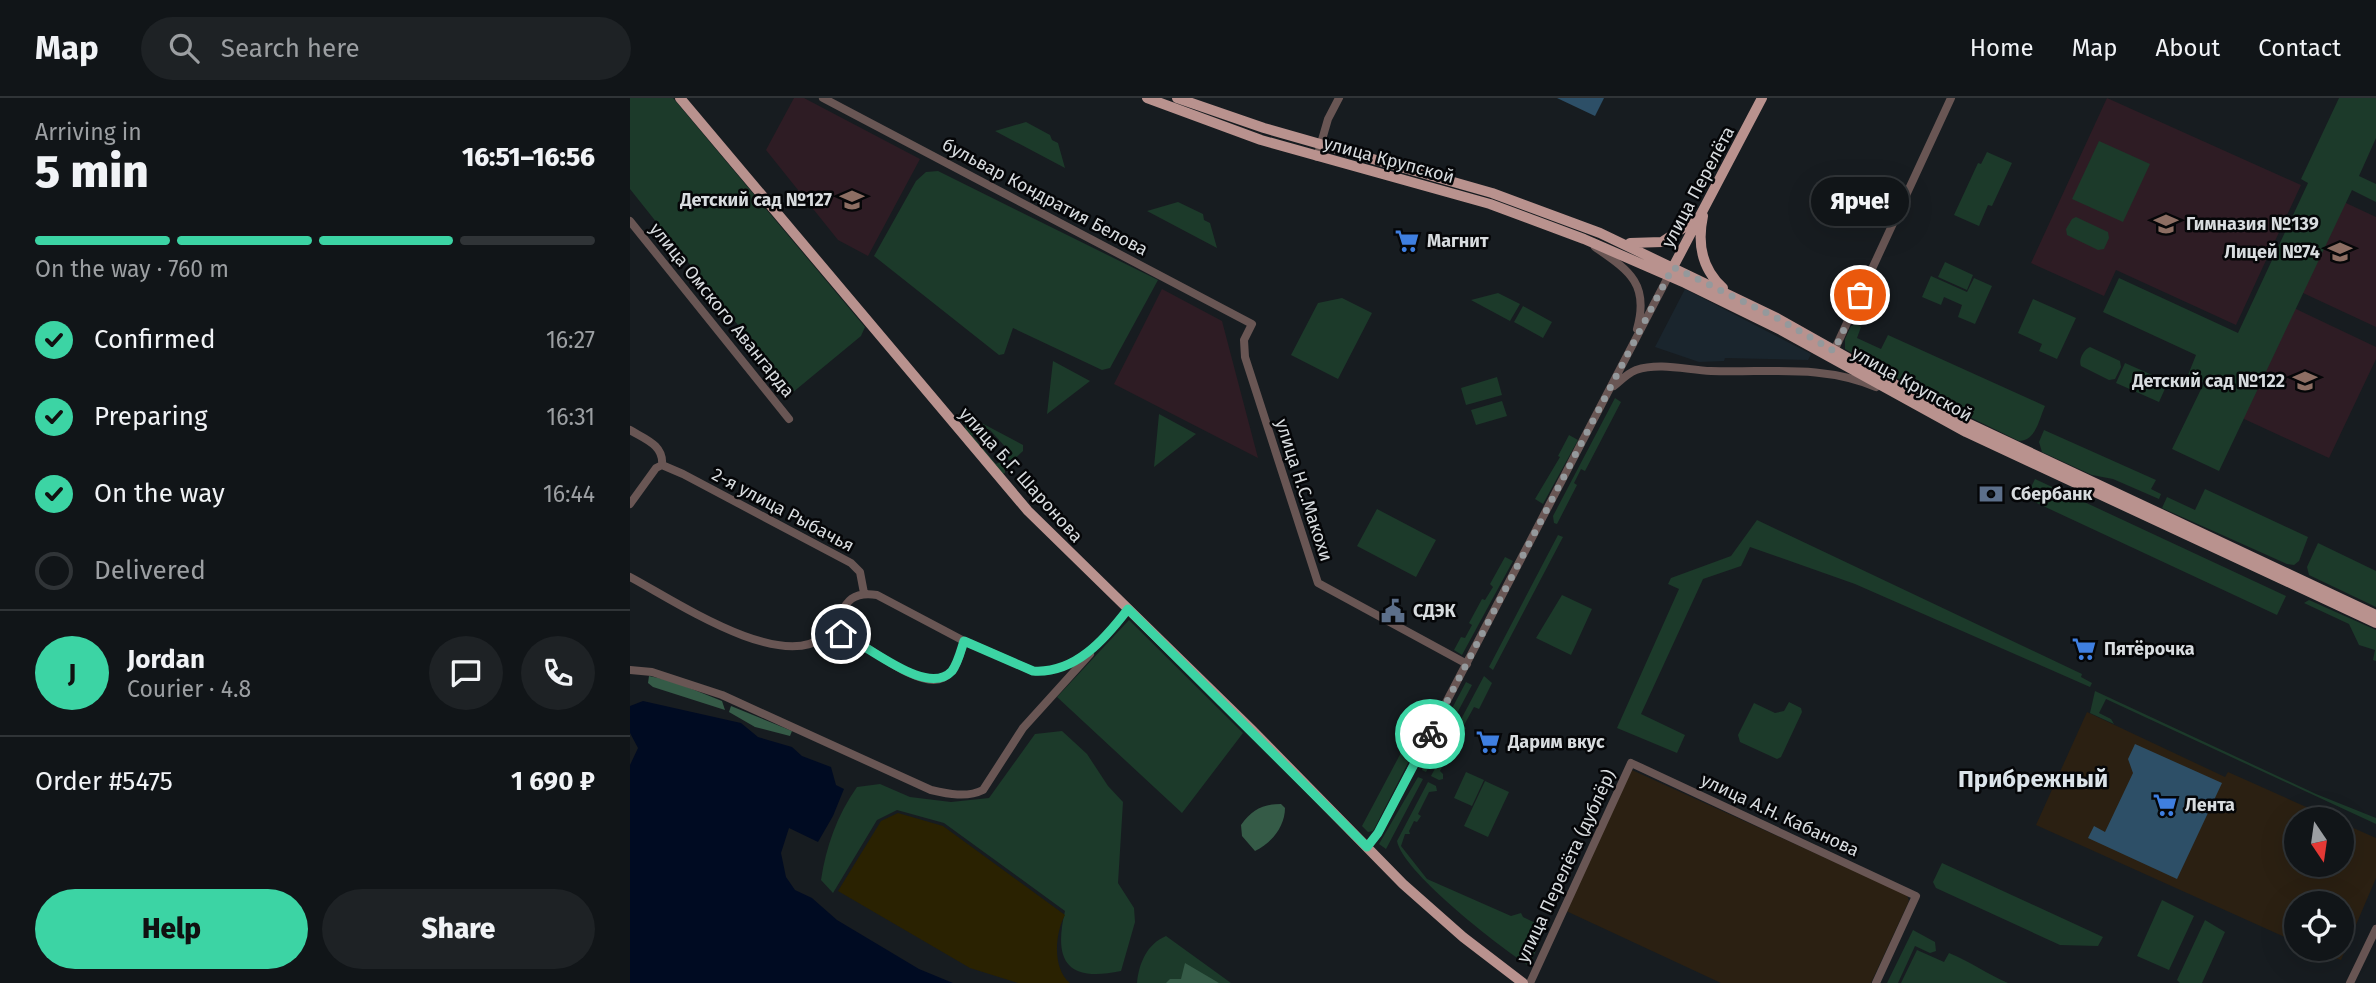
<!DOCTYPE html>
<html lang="en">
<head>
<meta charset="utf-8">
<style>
  :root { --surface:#111518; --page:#1e2225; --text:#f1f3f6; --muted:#9c9fa2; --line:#303437; --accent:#3cd4a4 }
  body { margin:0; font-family:"Fira Sans",sans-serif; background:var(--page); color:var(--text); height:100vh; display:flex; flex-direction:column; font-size:26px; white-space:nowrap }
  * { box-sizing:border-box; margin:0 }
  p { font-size:23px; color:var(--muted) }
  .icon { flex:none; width:38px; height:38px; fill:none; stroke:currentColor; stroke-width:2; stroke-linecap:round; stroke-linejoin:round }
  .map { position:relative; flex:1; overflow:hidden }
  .side { display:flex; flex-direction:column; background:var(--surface); width:630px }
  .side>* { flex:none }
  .needle { width:46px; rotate:167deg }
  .fabs { position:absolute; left:1654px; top:709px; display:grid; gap:14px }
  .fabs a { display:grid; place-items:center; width:70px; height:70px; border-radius:50%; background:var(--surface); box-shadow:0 7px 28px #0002,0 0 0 2px var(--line); font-size:35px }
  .pin { position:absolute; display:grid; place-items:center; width:60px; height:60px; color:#fff; margin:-30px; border:4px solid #fff; border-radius:50%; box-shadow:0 2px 7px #0007 }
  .courier { position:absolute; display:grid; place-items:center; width:70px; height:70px; margin:-35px; border:5px solid #3cd4a4; border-radius:50%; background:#fff; color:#222; box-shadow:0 2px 9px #0007 }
  .bubble { position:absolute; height:49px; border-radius:24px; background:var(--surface); box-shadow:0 7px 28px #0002,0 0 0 2px var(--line); font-size:23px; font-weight:800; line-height:49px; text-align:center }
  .headline em { font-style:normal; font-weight:800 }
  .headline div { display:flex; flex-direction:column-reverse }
  .headline { display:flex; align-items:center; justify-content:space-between; height:119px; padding:0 35px }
  h1 { font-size:46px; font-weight:800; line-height:52px }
  .bar { display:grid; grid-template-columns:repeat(4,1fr); gap:10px 7px; align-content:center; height:84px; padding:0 35px }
  .bar i { height:9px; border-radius:5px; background:var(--line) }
  .bar .on { background:var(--accent) }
  .bar p { grid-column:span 4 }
  .line { display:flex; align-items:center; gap:18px; padding:0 35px; border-top:2px solid var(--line) }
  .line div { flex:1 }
  .round { display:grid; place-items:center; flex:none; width:74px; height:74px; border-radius:37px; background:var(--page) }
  ol { padding:0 35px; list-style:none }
  li { display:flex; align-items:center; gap:21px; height:77px }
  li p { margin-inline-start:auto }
  li .icon { padding:7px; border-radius:50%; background:var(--accent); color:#111; stroke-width:4 }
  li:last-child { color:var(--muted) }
  li i { width:38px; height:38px; border:4px solid var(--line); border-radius:50% }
  .action { display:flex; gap:14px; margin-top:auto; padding:14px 35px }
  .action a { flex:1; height:80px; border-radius:42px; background:var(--accent); color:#111; font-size:28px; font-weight:800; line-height:80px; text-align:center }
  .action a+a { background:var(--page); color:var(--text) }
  header { display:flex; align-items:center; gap:42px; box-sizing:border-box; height:98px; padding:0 35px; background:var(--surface); border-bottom:2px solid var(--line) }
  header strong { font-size:33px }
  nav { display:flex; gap:38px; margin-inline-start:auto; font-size:24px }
  .search { width:490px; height:63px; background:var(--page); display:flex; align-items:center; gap:18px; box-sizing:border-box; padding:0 24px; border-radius:38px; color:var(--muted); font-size:26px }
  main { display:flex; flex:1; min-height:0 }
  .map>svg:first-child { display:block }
</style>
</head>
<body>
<header>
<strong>Map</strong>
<div class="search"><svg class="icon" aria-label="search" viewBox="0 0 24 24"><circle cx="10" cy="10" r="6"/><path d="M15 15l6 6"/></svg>Search here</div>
<nav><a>Home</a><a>Map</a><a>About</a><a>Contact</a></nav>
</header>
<main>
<section class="side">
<div class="headline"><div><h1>5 min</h1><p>Arriving in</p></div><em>16:51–16:56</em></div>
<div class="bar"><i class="on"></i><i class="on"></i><i class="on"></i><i></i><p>On the way · 760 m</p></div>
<ol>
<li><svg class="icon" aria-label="check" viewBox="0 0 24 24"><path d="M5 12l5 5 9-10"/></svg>Confirmed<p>16:27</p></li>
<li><svg class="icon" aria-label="check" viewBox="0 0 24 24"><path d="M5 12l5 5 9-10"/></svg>Preparing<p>16:31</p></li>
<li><svg class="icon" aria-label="check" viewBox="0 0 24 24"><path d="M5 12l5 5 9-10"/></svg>On the way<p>16:44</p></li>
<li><i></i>Delivered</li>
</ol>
<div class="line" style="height:126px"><b class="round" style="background:var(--accent);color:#111">J</b><div><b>Jordan</b><p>Courier · 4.8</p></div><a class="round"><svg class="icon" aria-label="chat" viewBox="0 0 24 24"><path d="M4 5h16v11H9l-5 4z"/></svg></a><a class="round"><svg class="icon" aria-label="phone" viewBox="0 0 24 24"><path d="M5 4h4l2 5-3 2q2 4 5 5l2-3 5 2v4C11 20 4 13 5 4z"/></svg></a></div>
<div class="line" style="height:91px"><div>Order #5475</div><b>1 690 ₽</b></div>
<div class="action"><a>Help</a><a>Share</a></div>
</section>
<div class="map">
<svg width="1746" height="885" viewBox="0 0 1746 885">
  <rect width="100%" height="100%" fill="#171c20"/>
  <path fill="#2b2012" d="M1457 614 1595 679 1598 674 1703 721H1666V766H1712V725L1746 740V780L1711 862 1681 851 1712 850V805H1666V844L1406 727Z
    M1002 672 1277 797 1279 803 1241 885H1091L934 812Z"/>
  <path fill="#1a252d" d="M1055 191 1181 256 1178 262 1095 260 1094 263 1069 264 1025 249Z"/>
  <path fill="#2e1c24" d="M164 0H174L290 61 238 158 208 142 136 52Z
    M1477 0 1671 87 1606 227 1486 172 1474 198 1401 165Z
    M1701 98 1746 119V229L1658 188Z
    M532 191 592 223 628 360 484 286Z
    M1651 204 1746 249V261L1699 360 1599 314Z"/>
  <path fill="#1c3a2a" d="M0 0H43L235 229 231 238 162 295 0 91Z
    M1709 0H1746V40L1729 78 1746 86V104L1722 92 1589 373 1542 351 1574 285 1558 277 1566 257 1473 214 1489 180 1608 235 1678 85 1671 81Z
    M396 24 420 37 422 42 428 45 435 70 365 33Z
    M1469 43 1520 66 1493 124 1442 101Z
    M1357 54 1382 65 1362 108 1358 107 1349 128 1324 117 1348 65 1351 66Z
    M308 73 528 182 480 270 472 272 383 230 374 256 369 257 244 158 286 83 296 74Z
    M548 104 573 116 574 122 580 125 587 150 517 113Z
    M1446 119 1478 134 1479 140 1474 151 1468 152 1437 137 1436 131 1442 121Z
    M1315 164 1343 177 1337 192 1308 179Z
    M1301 178 1337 194 1344 180 1362 188 1345 226 1328 219 1332 207 1314 199 1311 207 1292 199Z
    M868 195 890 206 880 223 841 202Z
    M712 200 742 215 708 281 661 257 688 205Z
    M1403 201 1446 220 1427 261 1409 253 1412 246 1388 235Z
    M893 208 922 224 913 240 884 224Z
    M1227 226 1231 229 1227 240 1251 251 1258 237 1415 308C1409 321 1406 343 1389 343L1321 310 1215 251V241L1221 228Z
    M1460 249 1490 263 1491 269 1485 281 1479 282 1451 268C1448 262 1454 251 1460 249Z
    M423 263 460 283 417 316Z
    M1495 265 1538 284 1529 304 1486 285Z
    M867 279 872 297 836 307 831 290Z
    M985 300 991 304 955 373 951 371 944 385 947 387 927 426 924 425 923 418Z
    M872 303 877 318 846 327 841 312Z
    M529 316 566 336 524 369Z
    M344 321 393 347V353L381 364 377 360 380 354 360 332 351 330 342 337 366 366 370 364 375 369V375L372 376 335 331 336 324Z
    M1414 332 1526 382 1521 391 1531 396 1529 401 1483 381 1462 377 1412 354 1409 344Z
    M939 337 948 342 913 406 905 401 930 359 928 358Z
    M1405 381 1656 498 1647 517 1396 400Z
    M1575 391 1678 439 1669 463 1664 467 1657 466 1532 410 1537 399 1565 412Z
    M747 411 806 442 786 479 727 448Z
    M1127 422 1452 576 1451 579 1462 585 1460 589 1225 486 1120 449 1111 468 1073 481 1011 616 1055 637 1047 655 987 630 1049 491 1038 486 1041 480 1101 458Z
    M928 437 933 439 863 572 859 569Z
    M1688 445 1746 473V509L1679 477 1677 469Z
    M875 459 883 463 832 557 824 552 831 539 835 540 842 527 839 525 852 501 855 502 863 489 860 486Z
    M932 497 962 511 941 557 906 540Z
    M1679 502 1746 532V563L1743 562 1745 552 1729 547 1719 526 1674 505Z
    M499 522 613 635 552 715 427 599Z
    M854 578 862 585 849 611 844 609 833 629 836 630 825 645 827 647 823 654 821 653 810 673 813 676V681L809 682 801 678Z
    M836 584 842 587 815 638 812 637 805 651 808 653 796 674 792 672V667Z
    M1465 593 1686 696 1746 720V726L1476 601 1469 615 1481 621 1484 626 1460 615Z
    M1159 604 1171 610 1172 614 1151 659 1147 661 1110 644 1108 637 1124 605 1145 615 1154 613Z
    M795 609 801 612 797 628 743 733 738 734 732 728 782 634 785 635 792 622 789 619Z
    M432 633 457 656 478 688 493 704 488 785 504 810 505 824 491 873C434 885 424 860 435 813L314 725 267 712 247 722 203 795 191 782C196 749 207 717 227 689L250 686 280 699 321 704 359 700 405 636Z
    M836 674 854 682 842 708 824 700Z
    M788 679 793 681 756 751 749 746Z
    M855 683 879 694 858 739 834 728Z
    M798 684 806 688 807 693 799 694 788 716 791 718 787 724 784 723 779 733 780 736H775L771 748 797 781 881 818 891 815 893 819 916 830 899 868C867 847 773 774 767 743Z
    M1312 765 1473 839 1468 848 1430 847 1306 790 1303 784Z
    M1532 802 1564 818 1539 872 1507 858Z
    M1575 822 1595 834 1572 885H1550L1547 882Z
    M1283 832 1305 844 1306 853 1300 855 1285 848 1268 885H1257Z
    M536 838 601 885H507C509 865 517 846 536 838Z
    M1287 852 1314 864 1319 855C1341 864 1357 876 1378 885H1271Z"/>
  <path fill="#355b47" d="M19 578 42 583 92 603 95 612 23 589 18 585Z
    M101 608 162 633 160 638 125 629 99 614Z
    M651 706 655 710C655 728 642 745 625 753L612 738 611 727C622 712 632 706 651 706Z
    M555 865 589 885H536L540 881H551Z"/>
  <path fill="#2a2201" d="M268 715 313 728 435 817C425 835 422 871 440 885H388L340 870 208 793 251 723Z"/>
  <path fill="#000b22" d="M13 603 111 625 128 639 162 649 172 658 201 669 206 687 214 691 203 718 188 744 159 730 151 755 156 779 165 792 182 800 207 822 289 871 323 885H0V667L8 650 0 635V608Z"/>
  <path fill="#2d4f67" d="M927 0H974L965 18Z
    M1505 646 1592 685 1547 781 1458 740 1464 728 1475 734 1503 675 1498 661Z"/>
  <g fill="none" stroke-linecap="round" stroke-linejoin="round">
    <path stroke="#695654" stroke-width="8" d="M193 0 622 226 614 242 615 259 688 485 837 566
      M687 59 698 21 709 0
      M0 123 159 321
      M965 149C998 172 1020 185 1007 231
      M1204 253 1321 0
      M984 288C991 282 998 275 1006 272 1030 264 1057 272 1081 273 1138 275 1192 266 1246 289
      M0 332C15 341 34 347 32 367L53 376 221 465 230 474 234 495
      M0 406 26 370 32 367
      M0 479C42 501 149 574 193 539 216 522 208 491 247 497L334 543 403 573C445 576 475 541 498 511
      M200 532C209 535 218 538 226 543 246 554 291 591 313 580 327 573 330 556 334 543
      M0 572 22 574 92 597 301 692C318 696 337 700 353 692L393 630 460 556
      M737 749 748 735 1038 179
      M900 885 1001 665 1286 798 1246 885
      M1720 885 1746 831"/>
    <path stroke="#b9928e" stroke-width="10" d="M50 0 398 413 622 632 773 786 833 839 893 885
      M517 0 631 42 860 106 954 141 1055 185 1151 232 1336 334 1746 525
      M547 0 634 30 862 95 970 135 1147 220 1316 315 1746 517
      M1073 118C1067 146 1072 171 1093 190
      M1000 145 1032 144 1065 122
      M1041 173 1132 0"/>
  </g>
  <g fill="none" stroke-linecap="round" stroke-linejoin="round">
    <path stroke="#94999c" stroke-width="7" stroke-dasharray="0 12.6" d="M800 636 1043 169 1147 220 1204 253 1230 197"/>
    <path stroke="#3cd4a4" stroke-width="9" d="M211 536C239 547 297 600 322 573 328 565 331 552 334 543L403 573C445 576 475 541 498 511L737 749 748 735 800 636"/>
  </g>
  <defs>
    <g id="school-bare" transform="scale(1.89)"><path d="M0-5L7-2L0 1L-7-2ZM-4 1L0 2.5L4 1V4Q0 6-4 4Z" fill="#8d6e63" stroke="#050608" stroke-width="2.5" paint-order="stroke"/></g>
    <g id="supermarket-bare" transform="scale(1.89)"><path d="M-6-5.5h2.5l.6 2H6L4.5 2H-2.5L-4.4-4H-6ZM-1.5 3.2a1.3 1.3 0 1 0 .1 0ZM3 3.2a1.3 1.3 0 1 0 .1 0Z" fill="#3f7fe0" stroke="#050608" stroke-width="2.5" paint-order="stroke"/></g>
    <g id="bank-bare" transform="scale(1.89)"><path d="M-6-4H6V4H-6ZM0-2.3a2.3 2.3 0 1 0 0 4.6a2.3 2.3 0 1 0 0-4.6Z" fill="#5c6f8a" stroke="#050608" stroke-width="2.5" paint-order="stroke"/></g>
    <g id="civic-bare" transform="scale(1.89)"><path d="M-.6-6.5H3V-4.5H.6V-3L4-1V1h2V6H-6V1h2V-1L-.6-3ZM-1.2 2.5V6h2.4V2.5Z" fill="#5c6f8a" stroke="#050608" stroke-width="2.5" paint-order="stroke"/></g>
  </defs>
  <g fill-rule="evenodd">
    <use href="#school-bare" x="222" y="102"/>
    <use href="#school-bare" x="1536" y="126"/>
    <use href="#supermarket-bare" x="777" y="143"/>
    <use href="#school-bare" x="1710" y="154"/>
    <use href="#school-bare" x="1675" y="283"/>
    <use href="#bank-bare" x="1361" y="396"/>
    <use href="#civic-bare" x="763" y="513"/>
    <use href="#supermarket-bare" x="1454" y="551"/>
    <use href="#supermarket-bare" x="858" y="644"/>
    <use href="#supermarket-bare" x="1535" y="707"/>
  </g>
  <g text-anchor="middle" stroke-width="5" stroke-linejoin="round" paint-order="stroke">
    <g font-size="18" fill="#d8dcdf" stroke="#050608">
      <text transform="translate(759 62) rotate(15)" y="6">улица Крупской</text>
      <text transform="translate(1068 89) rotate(-62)" y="6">улица Перелёта</text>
      <text transform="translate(415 99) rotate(28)" y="6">бульвар Кондратия Белова</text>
      <text transform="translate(92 212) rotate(51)" y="6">улица Омского Авангарда</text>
      <text transform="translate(1282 286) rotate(29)" y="6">улица Крупской</text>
      <text transform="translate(391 377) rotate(48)" y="6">улица Б.Г. Шаронова</text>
      <text transform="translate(674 392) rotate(72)" y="6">улица Н.С.Макохи</text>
      <text transform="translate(153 412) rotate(28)" y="6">2-я улица Рыбачья</text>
      <text transform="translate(1150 717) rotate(25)" y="6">улица А.Н. Кабанова</text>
      <text transform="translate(936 768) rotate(-65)" y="6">улица Перелёта (дублёр)</text>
    </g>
    <g font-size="18" font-weight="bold" fill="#d8dcdf" stroke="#050608" text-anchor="start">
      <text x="202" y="108" text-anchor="end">Детский сад №127</text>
      <text x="1556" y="132">Гимназия №139</text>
      <text x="797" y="149">Магнит</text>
      <text x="1690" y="160" text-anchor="end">Лицей №74</text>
      <text x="1655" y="289" text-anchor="end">Детский сад №122</text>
      <text x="1381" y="402">Сбербанк</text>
      <text x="783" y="519">СДЭК</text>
      <text x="1474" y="557">Пятёрочка</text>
      <text x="878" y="650">Дарим вкус</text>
      <text x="1555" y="713">Лента</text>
    </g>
    <g font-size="24" font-weight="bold" fill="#dbe3e9" stroke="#050608">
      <text x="1403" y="689">Прибрежный</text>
    </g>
  </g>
</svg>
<div class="fabs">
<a><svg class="needle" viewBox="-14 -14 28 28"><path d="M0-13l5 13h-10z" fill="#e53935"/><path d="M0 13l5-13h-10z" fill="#9c9fa2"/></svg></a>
<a><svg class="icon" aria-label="locate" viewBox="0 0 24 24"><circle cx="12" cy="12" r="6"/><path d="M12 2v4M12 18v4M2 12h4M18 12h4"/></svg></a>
</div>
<div class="pin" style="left:1230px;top:197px;background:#ea580c"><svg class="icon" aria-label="bag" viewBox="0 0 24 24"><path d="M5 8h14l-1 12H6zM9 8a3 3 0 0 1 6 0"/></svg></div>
<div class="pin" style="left:211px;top:536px;background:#1f2937"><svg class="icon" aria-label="home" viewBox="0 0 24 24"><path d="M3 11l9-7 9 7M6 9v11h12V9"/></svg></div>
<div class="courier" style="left:800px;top:636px"><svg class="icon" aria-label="bike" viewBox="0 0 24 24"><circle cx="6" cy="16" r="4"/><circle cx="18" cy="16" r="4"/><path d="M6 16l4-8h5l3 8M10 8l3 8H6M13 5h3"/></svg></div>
<div class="bubble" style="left:1181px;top:79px;width:98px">Ярче!</div>
</div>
</main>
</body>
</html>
